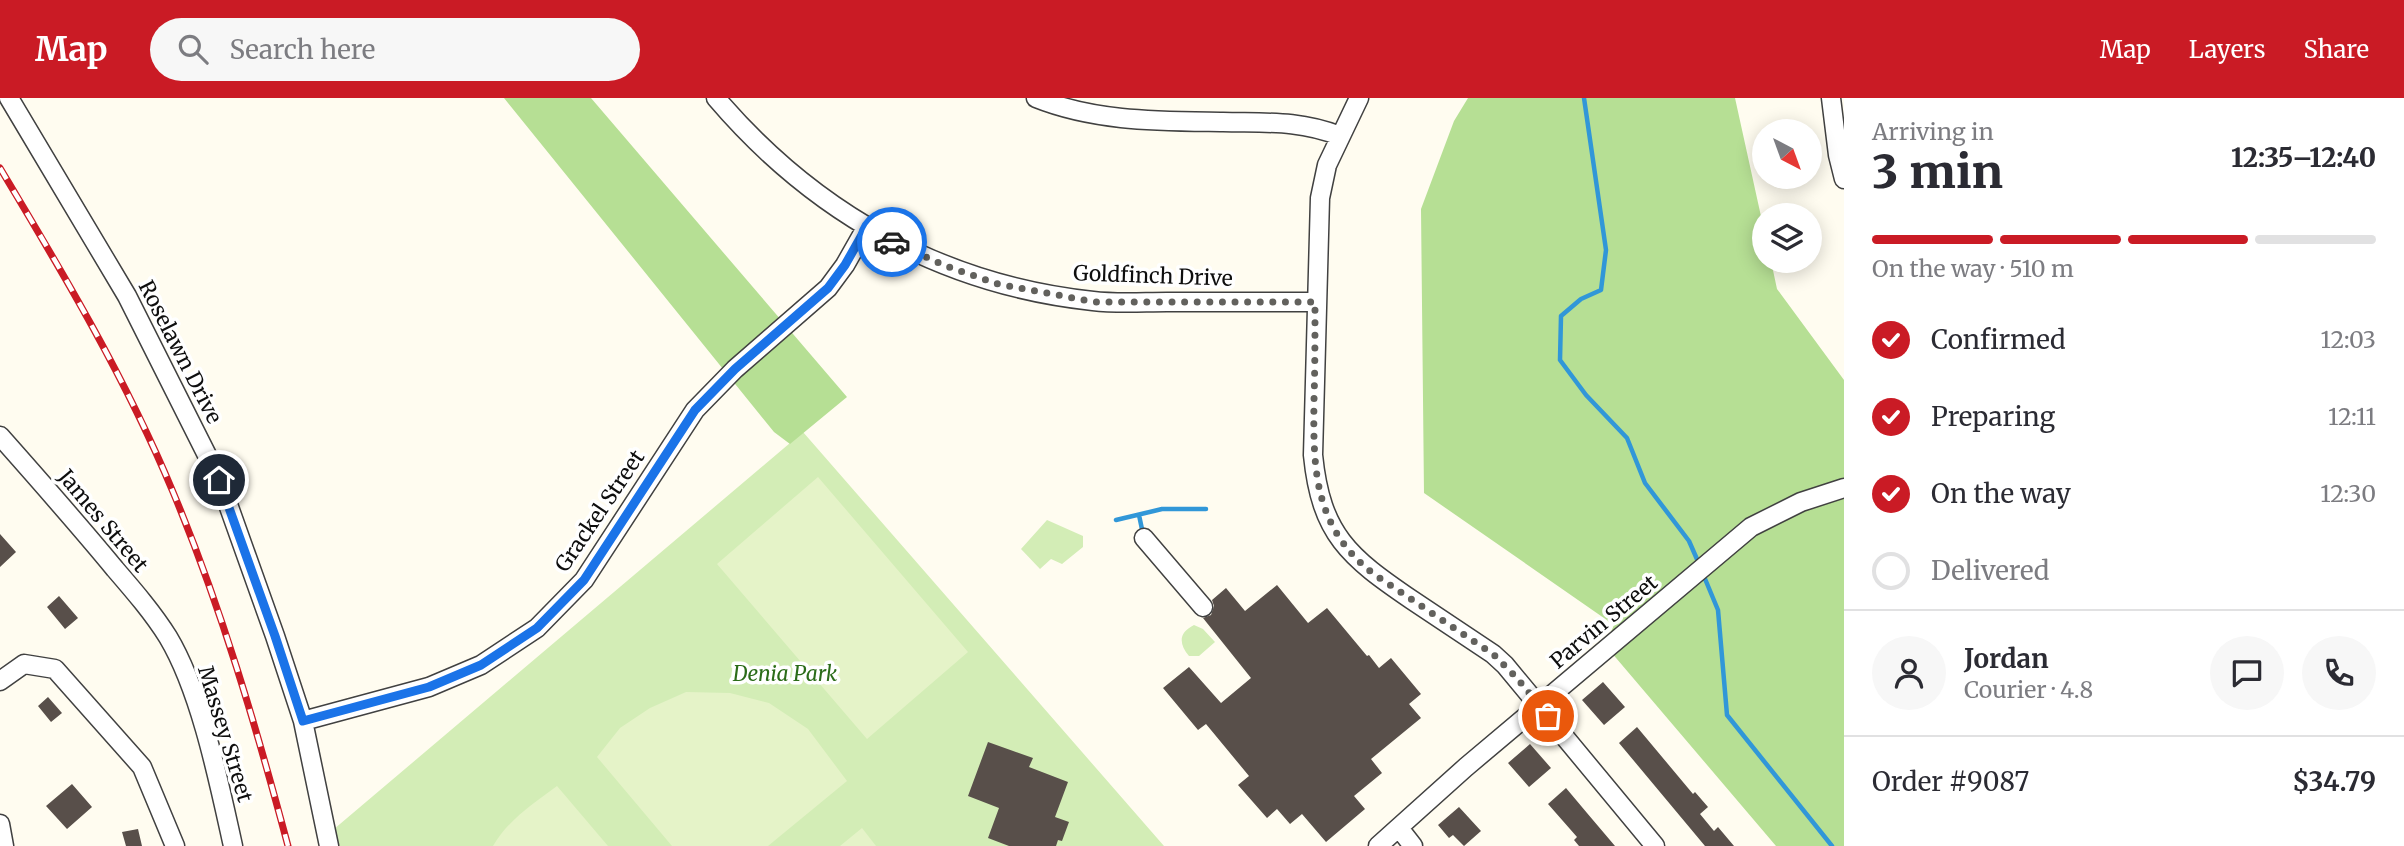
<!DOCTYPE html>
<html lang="en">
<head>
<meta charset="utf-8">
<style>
  :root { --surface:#fff; --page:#f7f7f7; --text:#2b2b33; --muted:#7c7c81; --line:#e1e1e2; --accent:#ca1b25 }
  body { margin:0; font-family:Merriweather,serif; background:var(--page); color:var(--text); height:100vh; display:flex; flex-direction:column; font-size:26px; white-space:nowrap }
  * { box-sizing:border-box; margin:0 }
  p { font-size:23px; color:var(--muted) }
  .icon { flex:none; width:38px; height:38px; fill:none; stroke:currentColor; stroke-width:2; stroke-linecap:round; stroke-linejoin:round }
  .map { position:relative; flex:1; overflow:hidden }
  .panel { display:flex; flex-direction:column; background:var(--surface); width:560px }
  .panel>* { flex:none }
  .needle { width:46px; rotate:139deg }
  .fabs { position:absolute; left:1752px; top:21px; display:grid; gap:14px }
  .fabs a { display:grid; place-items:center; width:70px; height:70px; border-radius:50%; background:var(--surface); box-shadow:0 4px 18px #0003; font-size:35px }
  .pin { position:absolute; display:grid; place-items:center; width:60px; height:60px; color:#fff; margin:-30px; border:4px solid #fff; border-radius:50%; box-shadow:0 2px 7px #0007 }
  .courier { position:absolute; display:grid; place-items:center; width:70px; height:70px; margin:-35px; border:5px solid #1a73e8; border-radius:50%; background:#fff; color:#222; box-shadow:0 2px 9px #0007 }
  .overview em { font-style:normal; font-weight:800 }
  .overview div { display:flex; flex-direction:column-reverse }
  .overview { display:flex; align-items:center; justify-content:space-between; height:119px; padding:0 28px }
  h1 { font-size:46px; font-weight:800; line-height:52px }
  .bar { display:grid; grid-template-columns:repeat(4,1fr); gap:10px 7px; align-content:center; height:84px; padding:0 28px }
  .bar i { height:9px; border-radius:5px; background:var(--line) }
  .bar .current { background:var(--accent) }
  .bar p { grid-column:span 4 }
  .line { display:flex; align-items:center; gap:18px; padding:0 28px; border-top:2px solid var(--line) }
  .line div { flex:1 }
  .round { display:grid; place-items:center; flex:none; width:74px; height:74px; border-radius:37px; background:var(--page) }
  ol { padding:0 28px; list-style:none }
  li { display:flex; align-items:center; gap:21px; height:77px }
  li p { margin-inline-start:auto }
  li .icon { padding:7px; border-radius:50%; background:var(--accent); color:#fff; stroke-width:4 }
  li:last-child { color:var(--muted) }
  li i { width:38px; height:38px; border:4px solid var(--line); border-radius:50% }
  header { display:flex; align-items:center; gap:42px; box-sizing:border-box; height:98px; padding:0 35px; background:var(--accent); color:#fff }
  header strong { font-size:33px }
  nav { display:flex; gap:38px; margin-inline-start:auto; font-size:24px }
  .search { width:490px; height:63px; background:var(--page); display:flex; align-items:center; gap:18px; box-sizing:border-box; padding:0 24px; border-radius:38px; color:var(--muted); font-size:26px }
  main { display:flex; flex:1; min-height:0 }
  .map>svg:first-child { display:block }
</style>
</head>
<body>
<header>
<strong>Map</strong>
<div class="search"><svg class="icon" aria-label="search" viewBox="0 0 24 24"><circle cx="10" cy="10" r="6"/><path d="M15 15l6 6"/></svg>Search here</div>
<nav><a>Map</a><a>Layers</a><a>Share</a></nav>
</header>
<main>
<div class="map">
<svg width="1844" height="748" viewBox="0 0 1844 748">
  <rect width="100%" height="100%" fill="#fffcf0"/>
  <path fill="#d3edb6" d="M803 334 1164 748H336L327 737Z
    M1047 422 1083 438V449L1062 466 1051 461 1040 471 1021 451Z
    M1194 527 1203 531 1215 544 1199 558H1189C1179 546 1178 535 1194 527Z"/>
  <path fill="#b6df94" d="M504 0H591L847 299 790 346 774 334Z
    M1468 0H1735L1764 132V163H1771L1777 191 1844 282V748H1776L1605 547 1614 527 1424 395 1421 111 1454 23Z"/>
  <path fill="#e5f3c8" d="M818 379 968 554 867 641 717 466Z
    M686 594 730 595 769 605 808 631 847 683 768 748H672L597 659 620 630 650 610Z
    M557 688 608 748H493C508 722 533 706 557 688Z
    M862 730 876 748H840Z"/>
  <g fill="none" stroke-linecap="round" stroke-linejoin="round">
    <path stroke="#3197d8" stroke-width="4.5" d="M1584 0 1606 152 1601 192 1581 201 1561 218 1560 262 1586 297 1627 340 1645 385 1689 443 1700 468
      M1139 417 1143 436
      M1116 422 1162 411H1206
      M1703 476 1718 512 1727 617 1832 748"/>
  </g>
  <path fill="#584f4a" d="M0 436 16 454 0 469Z
    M1277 487 1308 525 1327 510 1367 558 1369 557 1379 570 1391 560 1421 596 1409 606 1421 620 1371 661 1382 675 1354 698 1365 711 1326 744 1302 716 1290 726 1277 711 1267 720 1238 687 1249 678 1206 626 1198 632 1163 590 1189 569 1221 605 1251 580 1203 520 1211 517 1214 508 1212 502 1226 490 1245 513Z
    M59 498 78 520 65 531 47 509Z
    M1603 584 1625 609 1604 627 1582 602Z
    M48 599 62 615 51 624 38 608Z
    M1637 629 1693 696 1695 694 1708 709 1700 716 1714 733 1718 729 1734 748H1705L1619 645Z
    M988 644 1033 660 1029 669 1068 684 1055 719 1069 724 1062 743 1058 742 1056 748H1009L988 740 999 710 968 698Z
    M1530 646 1551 670 1529 689 1508 665Z
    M72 686 92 709 67 731 46 708Z
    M1566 690 1587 715 1615 748H1579L1574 742 1577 739 1548 706Z
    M1459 709 1481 733 1464 748 1453 737 1449 740 1438 727Z
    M138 731 142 748H126L122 734Z"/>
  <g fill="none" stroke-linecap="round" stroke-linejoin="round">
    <g stroke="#414141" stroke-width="21">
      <path id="minor" d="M9 0 127 198 219 381 275 538 303 623 329 748
        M716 0C814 115 942 187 1093 203 1117 206 1143 204 1167 204 1217 204 1266 204 1316 204
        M1036 0C1096 24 1160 23 1223 24 1266 25 1299 22 1340 38
        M1359 0 1327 67 1320 100 1313 357C1321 437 1349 459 1412 502 1439 520 1466 538 1493 556L1505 567 1655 748
        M1831 0 1838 57 1844 81
        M0 338C39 382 78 426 115 471 134 493 153 515 168 539 201 594 219 685 233 748
        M1144 440 1203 509
        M0 583 24 566 55 571 142 669 175 748
        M303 623 429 589 481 567 537 530 584 482 695 312 735 271 828 190 845 167 866 130
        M0 726 4 748
        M1399 730 1413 748
        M1378 748 1466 669 1751 429 1801 404 1844 390"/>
    </g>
    <use href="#minor" stroke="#fff" stroke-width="18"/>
    <g stroke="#ca1b25" stroke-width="7">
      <path id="rail" d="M0 70C63 175 126 281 173 394 221 509 256 628 288 748"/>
    </g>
    <use href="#rail" stroke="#fff" stroke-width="4.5" stroke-dasharray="13" stroke-linecap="butt"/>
  </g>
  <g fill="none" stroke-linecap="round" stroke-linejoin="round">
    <path stroke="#62615d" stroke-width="7" stroke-dasharray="0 12.6" d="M892 144 946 168 998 186 1095 204H1315C1315 236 1315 269 1314 302 1313 373 1314 430 1375 477L1493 556 1516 579 1548 618"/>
    <path stroke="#1a73e8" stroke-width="9" d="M219 382 275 538 303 623 429 589 481 567 537 530 584 482 695 312 735 271 828 190 845 167 866 130 892 144"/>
  </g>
  <g text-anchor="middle" stroke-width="7" stroke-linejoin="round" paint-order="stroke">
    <g font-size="21" fill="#0e0e0e" stroke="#fff">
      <text transform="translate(1153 178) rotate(2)" y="7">Goldfinch Drive</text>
      <text transform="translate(180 254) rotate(63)" y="7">Roselawn Drive</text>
      <text transform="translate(600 413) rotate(-56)" y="7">Grackel Street</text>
      <text transform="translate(103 423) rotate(50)" y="7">James Street</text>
      <text transform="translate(1604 524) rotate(-40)" y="7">Parvin Street</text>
      <text transform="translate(225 636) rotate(73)" y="7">Massey Street</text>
    </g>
    <g font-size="21" font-style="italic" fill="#2b6c19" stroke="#fff">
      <text x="785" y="583">Denia Park</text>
    </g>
  </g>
</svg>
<div class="fabs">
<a><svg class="needle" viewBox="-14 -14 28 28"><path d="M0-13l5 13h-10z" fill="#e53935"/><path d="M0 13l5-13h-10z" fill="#7c7c81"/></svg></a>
<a><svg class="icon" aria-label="layers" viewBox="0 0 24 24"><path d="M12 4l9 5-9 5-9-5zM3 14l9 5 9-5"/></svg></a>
</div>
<div class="pin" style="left:1548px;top:618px;background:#ea580c"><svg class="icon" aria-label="bag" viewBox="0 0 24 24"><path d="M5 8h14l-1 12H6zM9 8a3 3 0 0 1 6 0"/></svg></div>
<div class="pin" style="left:219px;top:382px;background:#1f2937"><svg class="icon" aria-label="home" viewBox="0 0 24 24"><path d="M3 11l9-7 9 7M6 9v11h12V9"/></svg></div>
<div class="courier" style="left:892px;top:144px"><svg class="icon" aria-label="car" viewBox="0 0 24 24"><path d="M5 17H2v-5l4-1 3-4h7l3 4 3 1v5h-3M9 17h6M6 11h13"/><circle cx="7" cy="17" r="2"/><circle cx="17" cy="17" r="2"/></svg></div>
</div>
<section class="panel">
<div class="overview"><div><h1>3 min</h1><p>Arriving in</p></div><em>12:35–12:40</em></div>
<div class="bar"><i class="current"></i><i class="current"></i><i class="current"></i><i></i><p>On the way · 510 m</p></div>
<ol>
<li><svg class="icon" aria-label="check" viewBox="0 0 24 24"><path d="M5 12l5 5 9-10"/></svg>Confirmed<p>12:03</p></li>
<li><svg class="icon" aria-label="check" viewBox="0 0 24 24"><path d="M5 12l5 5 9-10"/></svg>Preparing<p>12:11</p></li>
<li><svg class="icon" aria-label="check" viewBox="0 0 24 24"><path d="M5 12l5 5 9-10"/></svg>On the way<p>12:30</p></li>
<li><i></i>Delivered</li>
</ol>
<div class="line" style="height:126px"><a class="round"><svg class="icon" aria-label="person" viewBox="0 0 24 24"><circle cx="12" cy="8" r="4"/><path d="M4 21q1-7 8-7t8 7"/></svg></a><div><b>Jordan</b><p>Courier · 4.8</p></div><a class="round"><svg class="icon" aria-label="chat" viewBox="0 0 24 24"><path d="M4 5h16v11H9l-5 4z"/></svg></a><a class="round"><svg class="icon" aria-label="phone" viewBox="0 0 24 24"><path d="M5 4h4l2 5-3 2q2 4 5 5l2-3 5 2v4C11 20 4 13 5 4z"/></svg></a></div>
<div class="line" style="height:91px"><div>Order #9087</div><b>$34.79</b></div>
</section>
</main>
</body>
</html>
